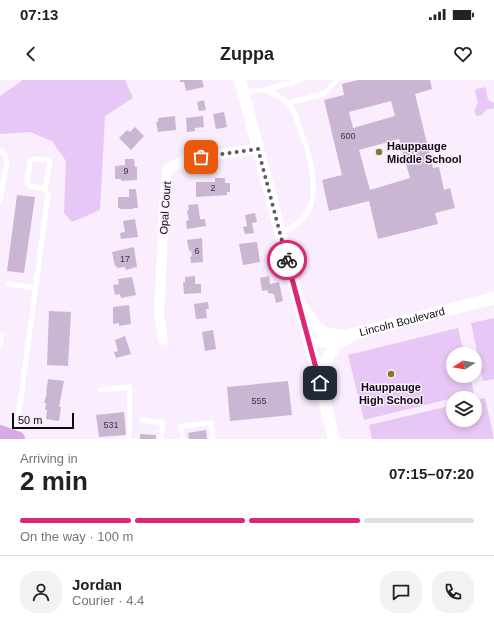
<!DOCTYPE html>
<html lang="en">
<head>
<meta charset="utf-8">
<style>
  :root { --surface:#fff; --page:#f2f2f2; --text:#222; --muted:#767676; --line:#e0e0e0; --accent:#db2777 }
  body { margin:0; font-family:Arial,sans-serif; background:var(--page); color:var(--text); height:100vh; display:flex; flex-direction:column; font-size:15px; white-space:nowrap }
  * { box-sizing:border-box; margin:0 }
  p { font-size:13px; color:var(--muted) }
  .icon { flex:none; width:22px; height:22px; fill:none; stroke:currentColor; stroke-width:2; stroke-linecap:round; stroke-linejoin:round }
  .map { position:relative; height:359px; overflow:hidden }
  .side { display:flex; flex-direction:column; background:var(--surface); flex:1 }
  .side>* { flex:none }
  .needle { width:26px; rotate:259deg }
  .tools { position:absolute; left:446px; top:267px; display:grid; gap:8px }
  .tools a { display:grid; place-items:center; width:36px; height:36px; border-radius:50%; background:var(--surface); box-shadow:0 2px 6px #0003; font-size:20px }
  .scale { position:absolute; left:12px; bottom:10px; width:62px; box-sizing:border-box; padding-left:4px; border:2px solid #0f0912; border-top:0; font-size:11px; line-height:14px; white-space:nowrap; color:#0f0912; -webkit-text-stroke:3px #f9edfe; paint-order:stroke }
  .pin { position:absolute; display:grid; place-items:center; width:34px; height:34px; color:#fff; margin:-17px; border-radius:8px; box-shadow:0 2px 6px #0006 }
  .courier { position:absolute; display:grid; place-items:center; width:40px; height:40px; margin:-20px; border:3px solid #db2777; border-radius:50%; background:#fff; color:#222; box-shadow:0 1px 5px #0007 }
  .overview em { font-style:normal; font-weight:700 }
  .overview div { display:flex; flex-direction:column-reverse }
  .overview { display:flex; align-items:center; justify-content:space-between; height:68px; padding:0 20px }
  h1 { font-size:26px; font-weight:700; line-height:30px }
  .bar { display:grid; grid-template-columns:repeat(4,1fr); gap:6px 4px; align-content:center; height:48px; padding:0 20px }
  .bar i { height:5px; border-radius:3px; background:var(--line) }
  .bar .active { background:var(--accent) }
  .bar p { grid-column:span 4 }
  .line { display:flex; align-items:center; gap:10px; padding:0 20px; border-top:1px solid var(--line) }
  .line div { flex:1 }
  .round { display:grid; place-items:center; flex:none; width:42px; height:42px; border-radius:16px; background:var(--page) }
  .status { display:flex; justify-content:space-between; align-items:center; height:28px; padding:0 20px; background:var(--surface); direction:ltr }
  .status svg { height:11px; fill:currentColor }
  header { display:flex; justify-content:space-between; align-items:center; height:52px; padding:0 20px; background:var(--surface); font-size:18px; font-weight:700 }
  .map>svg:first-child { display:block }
</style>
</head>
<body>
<div class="status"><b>07:13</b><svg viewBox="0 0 49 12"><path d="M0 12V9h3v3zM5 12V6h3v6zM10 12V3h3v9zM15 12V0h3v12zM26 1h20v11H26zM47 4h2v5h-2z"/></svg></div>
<header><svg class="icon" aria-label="back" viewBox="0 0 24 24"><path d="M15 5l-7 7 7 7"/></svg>Zuppa<svg class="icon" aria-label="heart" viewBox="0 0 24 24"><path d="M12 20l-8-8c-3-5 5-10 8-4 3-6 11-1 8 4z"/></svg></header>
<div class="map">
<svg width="494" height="359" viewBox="0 0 494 359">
  <rect width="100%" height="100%" fill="#f9edfe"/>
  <path fill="#e8c6f5" d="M23 0H125L133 18 105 36 100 130 72 142 64 133 66 81 52 61 30 52 0 54V16Z
    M484 7 486 9 488 20 494 23V28L492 29H487L482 35 477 36 474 31 478 23 475 11 477 9Z
    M494 238V299L483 301 471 243Z
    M458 248 464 274H453V296H470L474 313 364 340 348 275Z
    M485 318 494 359H372L369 345 453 325V340H475V320Z"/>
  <path fill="#cab6d2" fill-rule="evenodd" d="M180 0H202L204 7 186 11 184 2H180Z
    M358 0H430L432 9 415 14 433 88 439 87 444 110 450 108 455 128 435 133 438 144 378 159 369 121 329 131 322 100 342 95 324 20 344 15 342 4ZM391 21 395 36 353 48 349 32ZM399 59 410 98 370 110 359 70Z
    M204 20 206 30 199 31 197 22Z
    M224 32 227 47 216 49 213 34Z
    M175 36 176 50 158 52 156 42H158V38Z
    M203 36 204 47 195 48V51L187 52 186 38Z
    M135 47 144 56 131 70 119 58 127 50 130 52Z
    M125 79H134L135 87H137V100L121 101V99H115V86L125 85Z
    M215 98H225V103H230V112H227V115L196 117V102H215Z
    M129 109H136L138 128H133V129H121L120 128H118V117H129Z
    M17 115 35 117 24 193 7 191Z
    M198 124 200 139H205L206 146 187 149 186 141 189 140 187 131 189 130 188 125Z
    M255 133 257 142 252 143 254 153 245 154 243 147 247 146 245 135Z
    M135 139 138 157 121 159 120 153 125 152 123 141Z
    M202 158 203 182 191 183 190 177 192 176 191 170 189 171 187 160Z
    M257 162 260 182 243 185 239 164Z
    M134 167 137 187 126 190 125 187 117 188 116 186H115L112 172Z
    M195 196V204H201V213L184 214 183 202H185V197Z
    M269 196 270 204 279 202 283 221 276 223 274 214 268 213 267 210 262 211 260 198Z
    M132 197 136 215 121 218 120 214 115 215 113 205 119 204 118 199Z
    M208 222 209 229H206L207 238 196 239 194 224Z
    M129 225 131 244 119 246V243L113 244V227Z
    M49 231 71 232 68 286 47 285Z
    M213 250 216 269 205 271 202 252Z
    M125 256 131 274 116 278 114 272 118 271 115 260Z
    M48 299 64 301 59 327H61L59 341 46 339 47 330H45L46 323H44L47 313H46Z
    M288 301 292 335 230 341 227 307Z
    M124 332 126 355 99 357 96 335Z
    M206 350 207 359H189L188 353Z
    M140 354 156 355V359H140Z"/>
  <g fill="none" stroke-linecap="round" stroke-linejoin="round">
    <path stroke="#fff" stroke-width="5" d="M265 10 301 0
      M244 13C249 12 254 10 259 10 270 10 285 18 291 27 295 32 297 40 299 46 308 69 319 103 310 127 305 139 293 148 281 153
      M288 23 324 14 337 0
      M0 70 5 75 7 81 0 121
      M9 204 36 208
      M0 264 2 255
      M100 310 130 307 129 359
      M142 340 163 343 161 359
      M17 356 18 340 48 114 42 108 30 106 27 103 30 81 33 79 48 80 50 82 45 110
      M183 359 181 346 211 343 213 359"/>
    <path stroke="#fff" stroke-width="10" d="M163 260 159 235 165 108 168 89 186 79 257 69"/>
    <g stroke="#fff" stroke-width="12">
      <path d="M240 0 310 265 334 359"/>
      <path d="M305 230C315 246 318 255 339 255"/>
      <path id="s1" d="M310 265 494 218"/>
      <path d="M323 303C324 283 328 267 348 258"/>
    </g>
    <path stroke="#d6abe5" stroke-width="16" d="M0 353 17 359"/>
  </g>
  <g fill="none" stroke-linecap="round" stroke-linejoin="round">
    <path stroke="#615965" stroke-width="4" stroke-dasharray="0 7.2" d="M201 77 258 69 287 180"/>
    <path stroke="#db2777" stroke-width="5" d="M287 180 320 303"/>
  </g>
  <g fill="#7d7a20" stroke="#f9edfe" stroke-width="1.5">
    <circle cx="379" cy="72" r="4"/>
    <circle cx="391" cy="294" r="4"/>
  </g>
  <g text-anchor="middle" stroke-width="3" stroke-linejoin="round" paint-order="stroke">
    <g font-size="9" fill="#3e3442">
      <text x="348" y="59">600</text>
      <text x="126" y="94">9</text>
      <text x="213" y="111">2</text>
      <text x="197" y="174">6</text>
      <text x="125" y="182">17</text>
      <text x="259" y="324">555</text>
      <text x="111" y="348">531</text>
    </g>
    <g font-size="11" font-weight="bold" fill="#0f0912" stroke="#f9edfe" text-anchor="start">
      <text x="387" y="70">Hauppauge<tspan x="387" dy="13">Middle School</tspan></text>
      <text x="391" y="311" text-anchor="middle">Hauppauge<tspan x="391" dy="13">High School</tspan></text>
    </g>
    <g font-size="11" fill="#0f0912" stroke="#f9edfe">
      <text transform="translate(165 128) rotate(-86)" y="4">Opal Court</text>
      <text dy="4" stroke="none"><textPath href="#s1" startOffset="95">Lincoln Boulevard</textPath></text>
    </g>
  </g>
</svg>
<div class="tools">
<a><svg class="needle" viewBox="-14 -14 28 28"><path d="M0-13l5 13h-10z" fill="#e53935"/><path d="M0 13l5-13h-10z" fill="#767676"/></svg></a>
<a><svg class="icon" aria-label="layers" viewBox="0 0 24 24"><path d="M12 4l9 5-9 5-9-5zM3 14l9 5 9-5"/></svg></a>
</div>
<div class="scale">50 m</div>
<div class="pin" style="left:201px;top:77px;background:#ea580c"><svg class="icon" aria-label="bag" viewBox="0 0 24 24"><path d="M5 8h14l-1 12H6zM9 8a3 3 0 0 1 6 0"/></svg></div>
<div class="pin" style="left:320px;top:303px;background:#1f2937"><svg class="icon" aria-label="home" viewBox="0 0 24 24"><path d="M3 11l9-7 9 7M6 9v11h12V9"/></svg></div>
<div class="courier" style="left:287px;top:180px"><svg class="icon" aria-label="bike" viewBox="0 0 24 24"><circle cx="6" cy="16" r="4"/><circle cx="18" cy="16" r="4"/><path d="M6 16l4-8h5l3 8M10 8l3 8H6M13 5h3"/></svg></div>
</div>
<section class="side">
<div class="overview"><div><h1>2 min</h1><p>Arriving in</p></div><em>07:15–07:20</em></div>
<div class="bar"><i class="active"></i><i class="active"></i><i class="active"></i><i></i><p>On the way · 100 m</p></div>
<div class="line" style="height:72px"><a class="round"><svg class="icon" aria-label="person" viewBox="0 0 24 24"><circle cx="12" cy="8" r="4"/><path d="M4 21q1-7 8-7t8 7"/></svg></a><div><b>Jordan</b><p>Courier · 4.4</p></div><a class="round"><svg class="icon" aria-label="chat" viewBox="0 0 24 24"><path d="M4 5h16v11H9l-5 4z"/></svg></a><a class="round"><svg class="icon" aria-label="phone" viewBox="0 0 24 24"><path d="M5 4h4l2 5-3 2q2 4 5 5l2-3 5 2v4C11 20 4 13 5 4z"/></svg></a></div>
</section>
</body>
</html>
